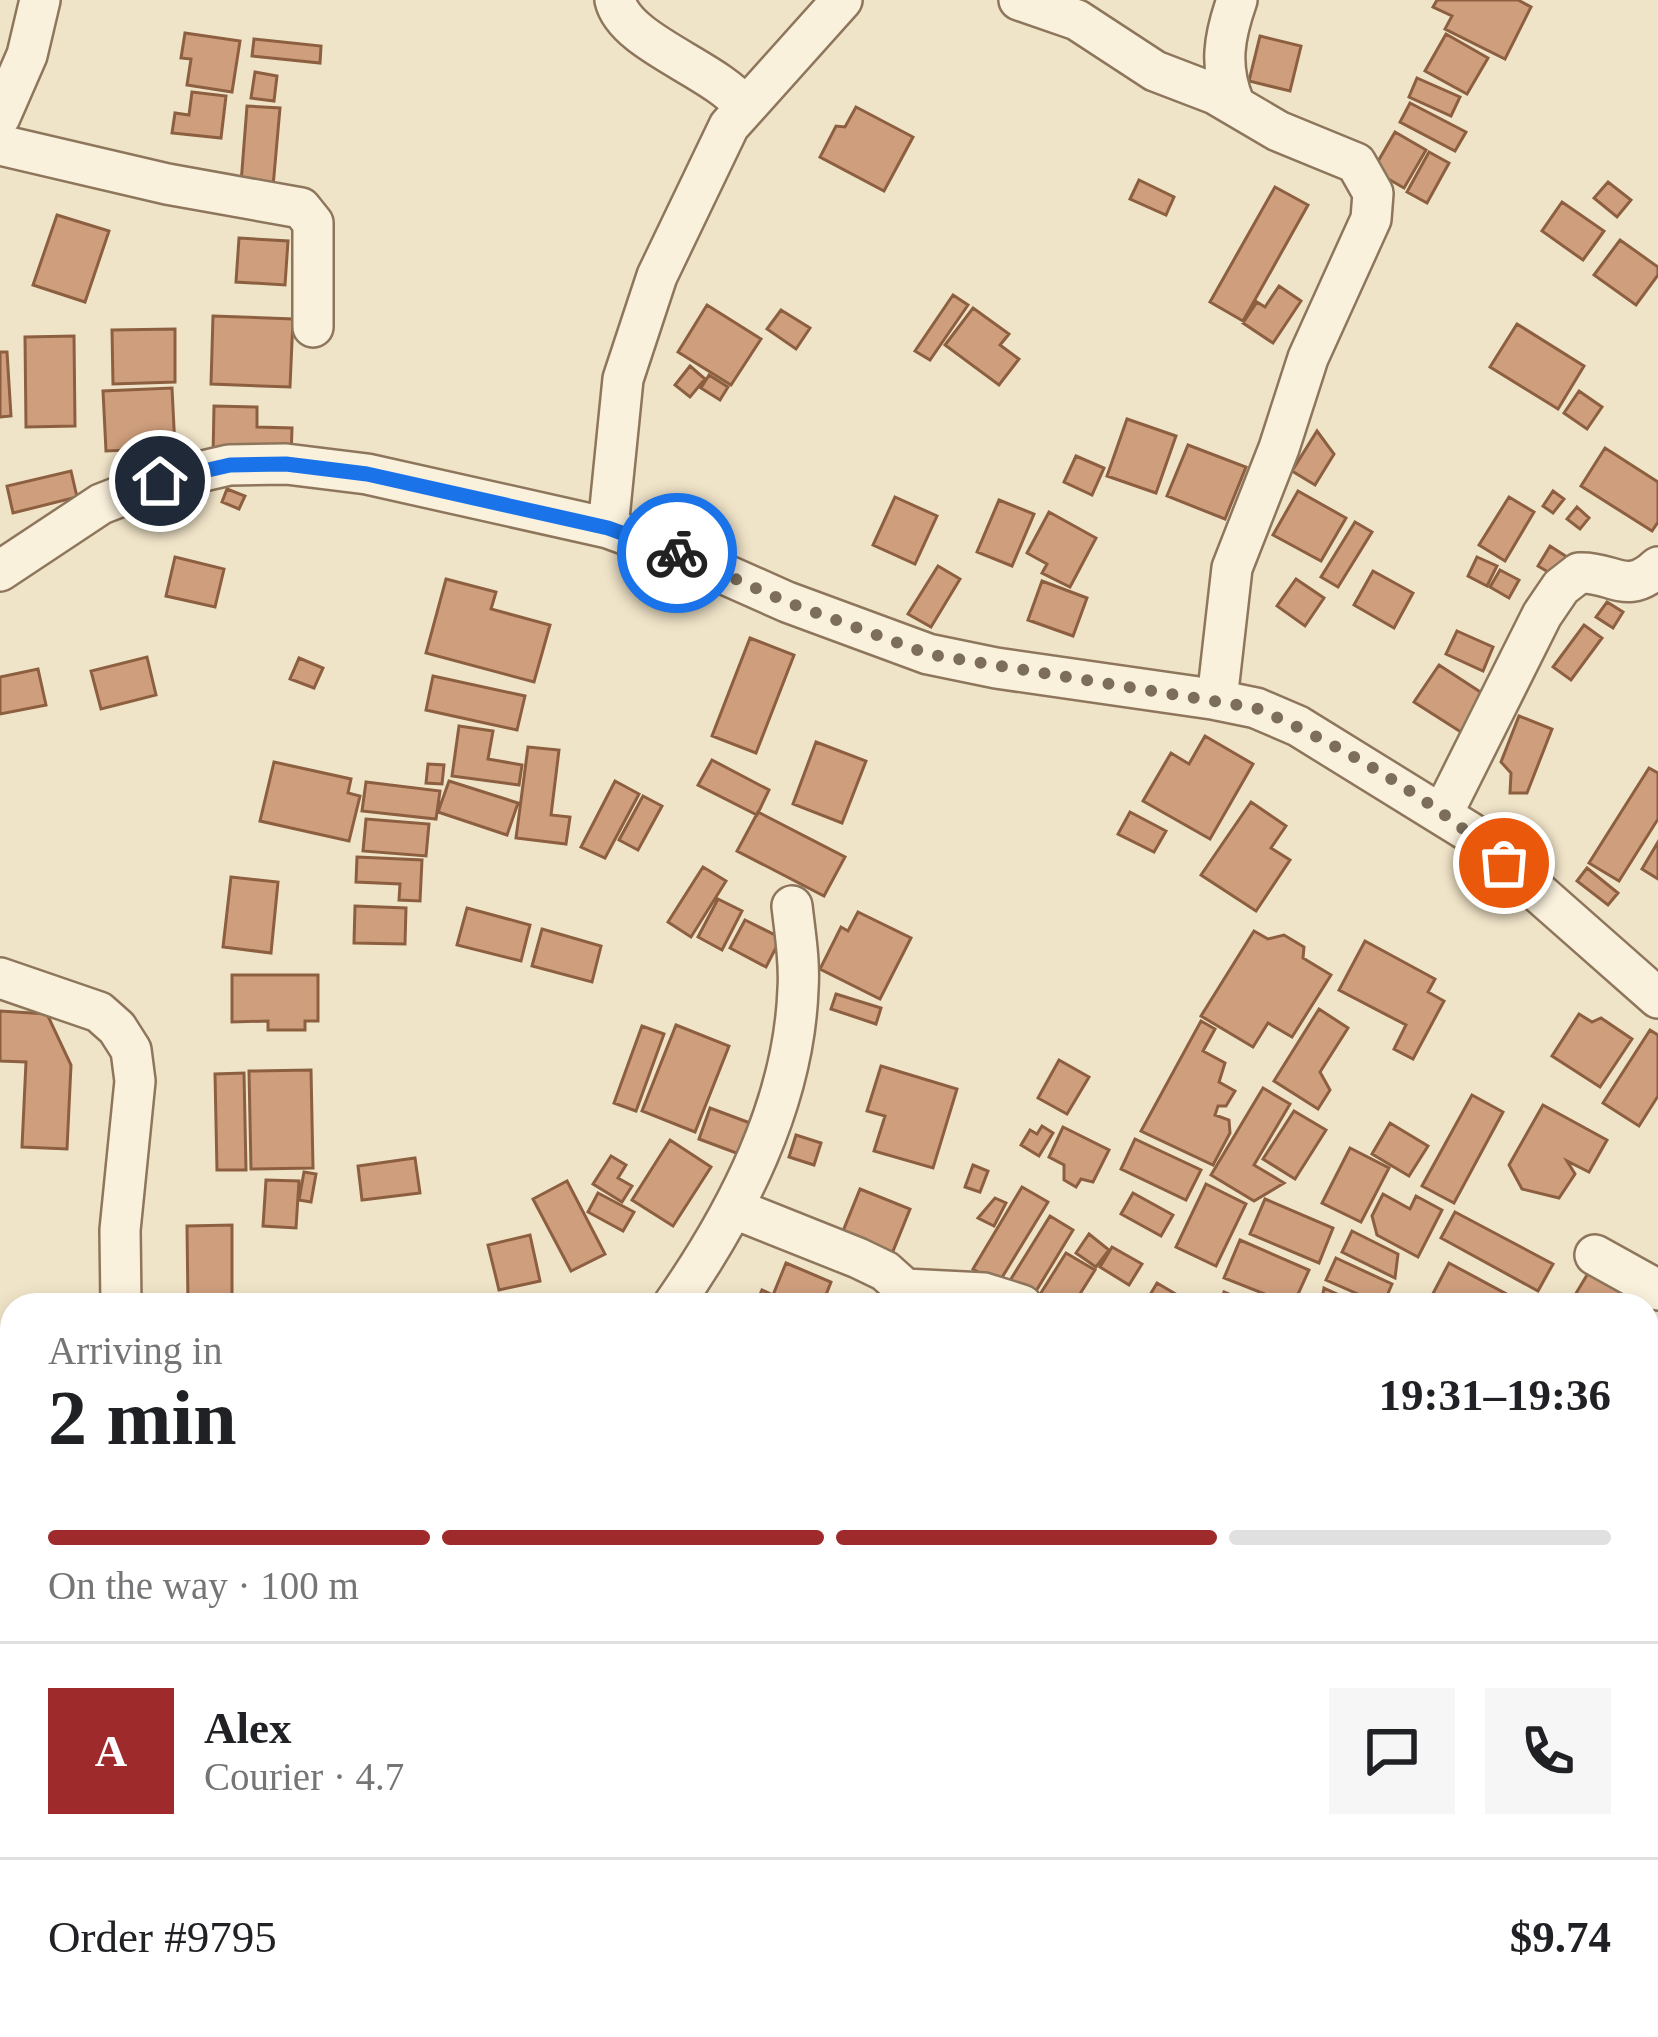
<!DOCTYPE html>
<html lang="en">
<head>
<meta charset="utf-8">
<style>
  :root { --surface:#fff; --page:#f6f6f6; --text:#202124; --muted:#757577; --line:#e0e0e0; --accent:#9e2a2b }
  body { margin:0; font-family:Georgia,serif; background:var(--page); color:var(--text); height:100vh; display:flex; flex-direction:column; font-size:45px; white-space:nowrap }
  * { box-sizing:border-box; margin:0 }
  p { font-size:39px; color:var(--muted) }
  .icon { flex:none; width:66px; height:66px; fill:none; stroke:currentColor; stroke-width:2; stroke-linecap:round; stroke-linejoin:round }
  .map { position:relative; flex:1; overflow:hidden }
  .details { position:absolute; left:0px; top:1293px; width:1659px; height:744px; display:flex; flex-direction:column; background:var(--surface); border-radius:36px 36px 0 0; box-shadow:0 6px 18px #0003 }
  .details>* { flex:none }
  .pin { position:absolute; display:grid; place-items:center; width:102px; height:102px; color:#fff; margin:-51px; border:6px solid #fff; border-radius:50%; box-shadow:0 3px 12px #0007 }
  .courier { position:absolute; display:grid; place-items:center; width:120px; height:120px; margin:-60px; border:9px solid #1a73e8; border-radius:50%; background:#fff; color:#222; box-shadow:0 3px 15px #0007 }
  .summary em { font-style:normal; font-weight:600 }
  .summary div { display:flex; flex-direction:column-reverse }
  .summary { display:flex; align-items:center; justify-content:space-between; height:204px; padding:0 48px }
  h1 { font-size:78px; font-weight:600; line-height:90px }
  .bar { display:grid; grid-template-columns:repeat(4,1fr); gap:18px 12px; align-content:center; height:144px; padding:0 48px }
  .bar i { height:15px; border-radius:9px; background:var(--line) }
  .bar .active { background:var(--accent) }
  .bar p { grid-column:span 4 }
  .line { display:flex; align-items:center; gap:30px; padding:0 48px; border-top:3px solid var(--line) }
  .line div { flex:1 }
  .round { display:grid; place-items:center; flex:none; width:126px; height:126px; border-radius:0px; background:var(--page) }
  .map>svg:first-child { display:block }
</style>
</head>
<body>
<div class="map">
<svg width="1658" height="2037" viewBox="0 0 1658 2037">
  <rect width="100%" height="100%" fill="#f0e4c8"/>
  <path fill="#cf9f7d" stroke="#8d5f41" stroke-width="3" d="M1437 0H1518L1531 7 1505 59 1445 29 1452 16 1433 7Z
    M185 33 240 41 232 92 187 85 191 59 181 58Z
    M1446 34 1488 58 1467 94 1425 71Z
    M1260 36 1301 46 1290 91 1249 81Z
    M254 39 321 46 320 63 252 56Z
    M255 72 277 76 274 101 251 98Z
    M1417 78 1460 97 1451 116 1409 97Z
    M192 92 226 96 221 138 172 133 175 113 189 115Z
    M1410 103 1466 132 1455 151 1400 122Z
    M247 106 280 108 272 198 240 196Z
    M856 107 913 137 884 191 820 157 836 126 845 127Z
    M1395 132 1426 150 1404 188 1373 170Z
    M1429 152 1449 163 1427 203 1407 192Z
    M1139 180 1174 197 1166 215 1130 199Z
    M1608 182 1631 200 1617 217 1594 198Z
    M1275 187 1308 205 1243 321 1210 302Z
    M1562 202 1604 231 1583 260 1542 231Z
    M57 215 109 231 85 302 33 285Z
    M239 238 288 241 285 285 236 282Z
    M1620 240 1658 267V275L1636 305 1594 275Z
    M1279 286 1301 301 1273 343 1243 323 1257 302 1265 307Z
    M953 295 968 305 930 360 915 351Z
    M707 305 761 339 731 385 678 352Z
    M973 308 1009 334 1000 345 1019 359 999 385 945 345Z
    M781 310 810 328 796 349 767 329Z
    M213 316 293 319 290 387 211 384Z
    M1517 324 1584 366 1558 409 1490 367Z
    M175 329V382L113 384 112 330Z
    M74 336 75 426 26 427 25 337Z
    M0 352H7L11 416 0 417Z
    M690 366 705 379 690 397 675 385Z
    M709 375 728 387 720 400 701 388Z
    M172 388 175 448 106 451 103 391Z
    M1579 391 1602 407 1587 429 1564 413Z
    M214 406 257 407V427L292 428 291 459 213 457Z
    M1127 419 1176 436 1156 493 1107 476Z
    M1317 431 1334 454 1315 485 1292 471Z
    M1188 445 1246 467 1225 519 1167 496Z
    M1605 448 1658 482V522L1652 531 1581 486Z
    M1076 456 1104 468 1092 495 1064 482Z
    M71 471 77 497 13 513 7 486Z
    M227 489 245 496 239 509 222 502Z
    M1298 491 1346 518 1321 561 1273 535Z
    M1553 491 1564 499 1553 513 1543 506Z
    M895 497 937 516 915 564 873 545Z
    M1509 497 1534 512 1505 561 1479 545Z
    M999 500 1034 514 1012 566 977 552Z
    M1577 507 1589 518 1580 529 1567 519Z
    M1049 512 1096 538 1070 587 1042 573 1047 564 1027 553Z
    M1355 522 1372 532 1338 587 1321 577Z
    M1550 546 1567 557 1555 576 1538 566Z
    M175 557 224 569 215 607 166 596Z
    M1477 557 1497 566 1487 586 1468 576Z
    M938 566 960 579 931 627 908 614Z
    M1500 570 1519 580 1509 598 1490 587Z
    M1373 571 1413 593 1394 628 1354 605Z
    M446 579 496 592 491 609 550 625 534 682 426 653Z
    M1296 579 1324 598 1305 626 1277 606Z
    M1042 581 1087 598 1073 636 1028 620Z
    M1607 602 1623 612 1613 628 1596 617Z
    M1584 625 1602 638 1571 680 1553 667Z
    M1457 631 1493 647 1483 671 1446 654Z
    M750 638 794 655 756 753 712 736Z
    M147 657 156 695 101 709 91 671Z
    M299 658 323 668 314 688 290 679Z
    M1439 665 1488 697 1464 734 1414 702Z
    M38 669 46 705 0 714V677Z
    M433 676 525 696 517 730 426 710Z
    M1519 716 1552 729 1527 793H1510L1511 773 1501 762Z
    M459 726 493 731 488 759 522 765 519 785 452 776Z
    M1205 736 1253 764 1210 839 1143 801 1171 753 1189 764Z
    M816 742 866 761 842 823 793 804Z
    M528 747 559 750 551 815 570 817 566 844 516 838Z
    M712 760 769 790 757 815 698 785Z
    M274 762 351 779 348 793 360 796 349 841 260 821Z
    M428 764 444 765 442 784 426 783Z
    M1649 768 1658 773V819L1619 881 1589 863Z
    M449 781 518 803 507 835 438 812Z
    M615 781 639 794 605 858 581 847Z
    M366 782 440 791 436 819 362 811Z
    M643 796 662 806 638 850 619 840Z
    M1251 802 1286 826 1271 848 1290 860 1256 911 1201 875Z
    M758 812 845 857 824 896 737 851Z
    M1130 812 1166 831 1154 852 1118 834Z
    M366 819 429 824 426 856 363 851Z
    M1658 842V879L1642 869Z
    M357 857 422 860 420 901 399 900 400 884 356 882Z
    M703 867 726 881 691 937 668 922Z
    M1587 868 1618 893 1608 905 1577 881Z
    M231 877 278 882 271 953 223 947Z
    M718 899 742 911 722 950 698 937Z
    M355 906 406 908 405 944 354 943Z
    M467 908 530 925 521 961 457 945Z
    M858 912 911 938 880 999 820 969 841 927 848 931Z
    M745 920 781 938 766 967 730 948Z
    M542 929 601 946 592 982 532 966Z
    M1254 931 1268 939 1284 935 1304 947 1303 958 1331 975 1292 1037 1268 1023 1253 1047 1201 1016Z
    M1365 941 1435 979 1428 992 1444 1001 1413 1059 1394 1049 1406 1025 1339 990Z
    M232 975H318V1021H305V1030H268V1021L232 1022Z
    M836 994 881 1008 876 1024 831 1009Z
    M1319 1009 1348 1028 1320 1072 1330 1090 1318 1109 1274 1081Z
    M0 1011 47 1014 71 1065 67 1149 22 1147 26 1062 0 1061Z
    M1579 1014 1592 1022 1601 1018 1632 1039 1600 1087 1552 1056Z
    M1201 1021 1215 1029 1203 1051 1225 1063 1219 1082 1235 1091 1226 1106H1218L1215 1115 1229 1120 1230 1133 1213 1165 1141 1131Z
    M676 1025 729 1046 695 1132 642 1111Z
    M642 1026 664 1034 636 1111 614 1103Z
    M1650 1030 1658 1035V1096L1639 1126 1603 1103Z
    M1059 1060 1089 1077 1067 1114 1038 1098Z
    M881 1066 957 1089 933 1168 874 1151 885 1116 867 1111Z
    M311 1070 313 1168 251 1169 249 1071Z
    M244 1073 246 1170H217L215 1074Z
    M1263 1088 1290 1104 1254 1165 1284 1183 1254 1201 1211 1175Z
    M1472 1095 1503 1112 1454 1203 1422 1186Z
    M1543 1105 1607 1140 1589 1172 1567 1161 1575 1174 1559 1198 1522 1189 1509 1165Z
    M710 1108 750 1123 739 1154 699 1139Z
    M1294 1111 1326 1130 1295 1179 1263 1159Z
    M1390 1123 1428 1146 1409 1176 1372 1154Z
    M1042 1126 1053 1133 1039 1156 1021 1145 1030 1130 1037 1134Z
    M1063 1127 1109 1150 1093 1182 1081 1179 1076 1187 1064 1180V1165L1049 1157Z
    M796 1135 821 1143 814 1165 789 1157Z
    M1135 1139 1201 1170 1186 1200 1121 1169Z
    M670 1140 711 1167 673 1226 632 1200Z
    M1350 1148 1389 1168 1361 1222 1322 1203Z
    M611 1156 626 1165 618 1178 632 1186 622 1202 593 1184Z
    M415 1158 420 1193 362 1200 358 1166Z
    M973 1165 988 1171 980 1192 965 1187Z
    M304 1172 316 1174 311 1202 299 1200Z
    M266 1180 299 1181 296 1228 263 1226Z
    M567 1181 605 1254 571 1271 533 1199Z
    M1206 1184 1246 1204 1216 1266 1176 1247Z
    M1022 1187 1048 1202 998 1284 973 1269Z
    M860 1189 910 1209 889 1261 839 1241Z
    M598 1193 634 1212 623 1231 588 1212Z
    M1133 1193 1173 1215 1161 1236 1121 1214Z
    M1383 1194 1410 1209 1416 1196 1442 1210 1418 1257 1377 1235 1372 1216Z
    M995 1198 1006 1203 994 1226 978 1218Z
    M1265 1199 1333 1228 1319 1263 1250 1234Z
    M1455 1212 1553 1264 1538 1291 1441 1238Z
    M1050 1216 1073 1230 1030 1301 1006 1287Z
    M232 1225V1305H188L187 1226Z
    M1352 1231 1398 1254 1395 1278 1342 1252Z
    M1089 1234 1109 1250 1096 1267 1076 1253Z
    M530 1235 540 1281 499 1290 488 1245Z
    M1240 1240 1309 1270 1293 1305 1224 1278Z
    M1112 1247 1142 1264 1129 1285 1100 1267Z
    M1066 1253 1095 1270 1073 1305H1054L1039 1296Z
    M1336 1258 1392 1284 1383 1305 1326 1280Z
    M786 1263 831 1282 822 1305H755L762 1290 773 1295Z
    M1449 1263 1527 1305 1428 1303Z
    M1590 1270 1645 1305H1569Z
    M1157 1283 1191 1303 1190 1305H1144Z
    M1324 1288 1361 1305H1324L1321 1303Z
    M1224 1292 1254 1305H1219Z
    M1658 1336V1404L1647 1398V1355Z
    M0 1408 12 1410V1489L0 1487Z
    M1658 1833V1887L1647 1883V1861Z
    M1647 1894 1658 1898V2000L1647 1996Z
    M25 2025H74L73 2037H24Z
    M234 2025H275L276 2037H235Z
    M450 2025H473V2037H451Z
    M484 2025H506L507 2037H485Z
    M1142 2025H1210L1228 2034 1226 2037H1151L1141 2029Z
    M1219 2025H1286L1294 2029 1290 2037H1243Z
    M1331 2025H1339L1365 2037H1326Z
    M1371 2025H1417L1412 2037 1397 2032 1385 2037Z
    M1460 2025H1498L1508 2029 1497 2037H1455Z"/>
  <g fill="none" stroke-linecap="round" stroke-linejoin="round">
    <g stroke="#8d765c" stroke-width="44">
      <path id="street" d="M615 0C625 43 714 68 744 106
        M1019 0 1077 20 1155 71 1215 94 1278 131 1356 163 1373 193 1371 219 1308 358 1279 448 1232 568 1217 700
        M1234 103C1219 66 1224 37 1237 0
        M0 117 27 55 40 0
        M0 145 167 184 301 208 313 223V327
        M608 528 623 379 657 276 729 126 842 0
        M0 571 101 504 160 481 229 465 286 464 367 474 608 528 679 554 787 602 928 654 996 668 1212 699 1256 708 1298 726 1471 833 1658 998
        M1442 815 1542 615 1561 587 1579 573C1613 571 1626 597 1658 567
        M0 978 99 1012 117 1028 131 1050 135 1081 120 1230 121 1305
        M735 1209 858 1258 885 1271 905 1289 984 1293 1022 1305
        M1595 1255 1658 1290
        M673 1305C737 1213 794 1104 798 989 800 961 795 933 792 906
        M0 1506 12 1508
        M666 2025 670 2037
        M814 2037 877 2025
        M1308 2037 1313 2025"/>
    </g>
    <use href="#street" stroke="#faf1dc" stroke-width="39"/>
  </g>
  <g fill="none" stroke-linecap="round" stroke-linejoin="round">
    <path stroke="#7c6e5b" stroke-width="12" stroke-dasharray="0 21.6" d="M677 553 787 602 928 654 1256 708C1343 746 1433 799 1504 863"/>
    <path stroke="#1a73e8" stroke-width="15" d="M160 481 230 465 286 464 367 474 608 528 677 553"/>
  </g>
</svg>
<div class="pin" style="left:1504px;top:863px;background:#ea580c"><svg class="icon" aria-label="bag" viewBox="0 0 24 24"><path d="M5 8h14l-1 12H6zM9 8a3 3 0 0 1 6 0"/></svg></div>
<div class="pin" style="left:160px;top:481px;background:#1f2937"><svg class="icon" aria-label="home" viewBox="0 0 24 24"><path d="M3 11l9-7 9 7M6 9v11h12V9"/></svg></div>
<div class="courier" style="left:677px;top:553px"><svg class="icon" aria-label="bike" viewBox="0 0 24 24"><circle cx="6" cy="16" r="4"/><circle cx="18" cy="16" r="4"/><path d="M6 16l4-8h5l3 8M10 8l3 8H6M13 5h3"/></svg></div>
<section class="details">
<div class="summary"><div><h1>2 min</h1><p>Arriving in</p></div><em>19:31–19:36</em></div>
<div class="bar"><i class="active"></i><i class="active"></i><i class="active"></i><i></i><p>On the way · 100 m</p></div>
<div class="line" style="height:216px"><b class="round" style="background:var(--accent);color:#fff">A</b><div><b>Alex</b><p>Courier · 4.7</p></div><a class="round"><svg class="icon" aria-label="chat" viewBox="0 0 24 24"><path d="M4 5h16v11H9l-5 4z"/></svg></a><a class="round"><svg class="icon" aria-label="phone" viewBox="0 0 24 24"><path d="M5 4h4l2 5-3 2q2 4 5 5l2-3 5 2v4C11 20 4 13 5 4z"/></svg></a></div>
<div class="line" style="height:156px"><div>Order #9795</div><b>$9.74</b></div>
</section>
</div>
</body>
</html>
